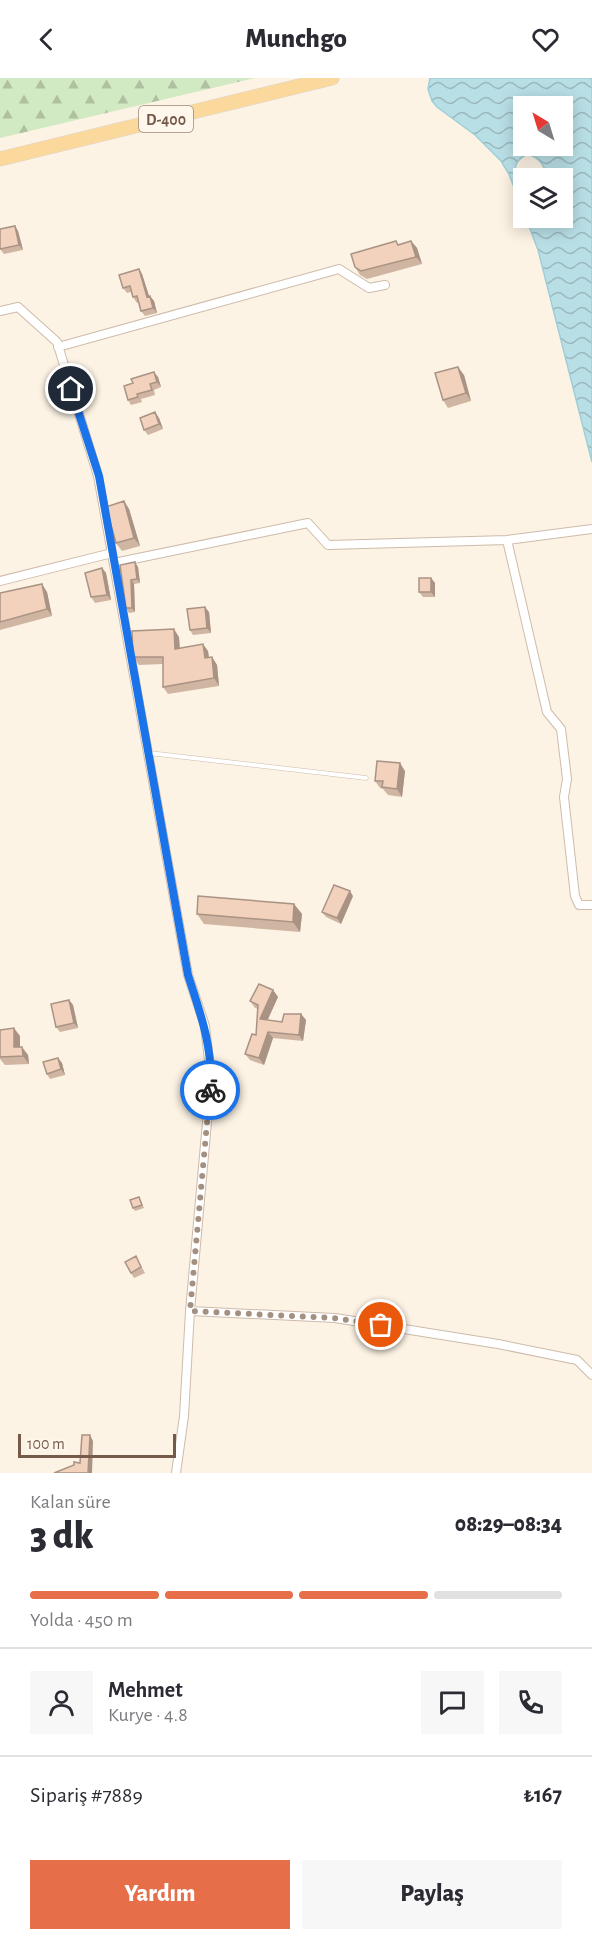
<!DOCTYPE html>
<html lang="tr">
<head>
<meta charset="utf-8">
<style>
  :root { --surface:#fff; --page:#f7f7f7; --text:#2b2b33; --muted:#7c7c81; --line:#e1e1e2; --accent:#e66e49 }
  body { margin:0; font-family:"Alegreya Sans",sans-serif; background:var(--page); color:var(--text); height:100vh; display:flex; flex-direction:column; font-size:22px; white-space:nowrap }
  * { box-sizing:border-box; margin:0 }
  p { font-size:20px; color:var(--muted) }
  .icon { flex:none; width:33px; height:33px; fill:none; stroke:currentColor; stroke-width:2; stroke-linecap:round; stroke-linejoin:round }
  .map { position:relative; height:1395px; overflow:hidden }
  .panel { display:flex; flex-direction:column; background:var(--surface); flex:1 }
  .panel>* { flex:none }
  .needle { width:39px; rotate:322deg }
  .controls { position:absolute; left:513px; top:18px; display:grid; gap:12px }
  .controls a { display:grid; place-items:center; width:60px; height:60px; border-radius:0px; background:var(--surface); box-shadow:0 3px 15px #0003; font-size:30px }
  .scale { position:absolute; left:18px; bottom:15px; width:158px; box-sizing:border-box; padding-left:6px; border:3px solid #755a4a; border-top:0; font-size:16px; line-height:21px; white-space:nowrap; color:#755a4a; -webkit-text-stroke:4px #fff7eb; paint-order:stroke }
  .pin { position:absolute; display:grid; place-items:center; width:51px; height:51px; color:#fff; margin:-26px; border:3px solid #fff; border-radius:50%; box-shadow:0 2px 6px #0007 }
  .courier { position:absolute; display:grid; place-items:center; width:60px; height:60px; margin:-30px; border:4px solid #1a73e8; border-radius:50%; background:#fff; color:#222; box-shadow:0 2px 8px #0007 }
  .headline em { font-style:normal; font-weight:800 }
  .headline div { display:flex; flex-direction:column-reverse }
  .headline { display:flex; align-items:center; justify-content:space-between; height:102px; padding:0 30px }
  h1 { font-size:39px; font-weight:800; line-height:45px }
  .bar { display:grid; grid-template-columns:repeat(4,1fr); gap:9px 6px; align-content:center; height:72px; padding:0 30px }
  .bar i { height:8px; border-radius:4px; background:var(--line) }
  .bar .current { background:var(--accent) }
  .bar p { grid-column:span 4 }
  .line { display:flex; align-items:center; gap:15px; padding:0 30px; border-top:2px solid var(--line) }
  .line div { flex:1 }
  .round { display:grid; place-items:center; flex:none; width:63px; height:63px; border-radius:0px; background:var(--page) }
  .action { display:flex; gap:12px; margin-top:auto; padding:12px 30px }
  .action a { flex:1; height:69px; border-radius:0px; background:var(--accent); color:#fff; font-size:24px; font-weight:800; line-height:69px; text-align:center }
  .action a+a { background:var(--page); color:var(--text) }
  header { display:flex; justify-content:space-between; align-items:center; height:78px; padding:0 30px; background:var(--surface); font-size:27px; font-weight:800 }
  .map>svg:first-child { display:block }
</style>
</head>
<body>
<header><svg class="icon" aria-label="back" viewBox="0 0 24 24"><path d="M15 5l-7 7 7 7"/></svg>Munchgo<svg class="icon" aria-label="heart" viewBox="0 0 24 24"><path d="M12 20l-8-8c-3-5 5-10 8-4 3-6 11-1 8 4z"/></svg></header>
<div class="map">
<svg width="592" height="1395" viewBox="0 0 592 1395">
  <defs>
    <pattern id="forest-firs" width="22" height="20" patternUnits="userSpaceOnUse" patternTransform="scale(1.5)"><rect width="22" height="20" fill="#d2eac3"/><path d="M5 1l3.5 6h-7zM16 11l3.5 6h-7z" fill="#afc1a0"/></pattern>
    <pattern id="water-waves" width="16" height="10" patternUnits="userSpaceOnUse" patternTransform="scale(1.5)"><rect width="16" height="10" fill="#b9dfe6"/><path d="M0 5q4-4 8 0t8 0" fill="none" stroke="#9bb8bc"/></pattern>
  </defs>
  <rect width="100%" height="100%" fill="#fcf3e4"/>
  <path fill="url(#forest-firs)" d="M0 0H255L0 60Z"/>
  <path fill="url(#water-waves)" stroke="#9fced8" stroke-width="1.5" fill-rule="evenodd" d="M430 0H592V384L538 172 526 140H562V100H544L546 95C543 85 538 79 527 76 514 83 511 93 523 103V133L509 96 501 83 475 57 437 29 432 23 428 11ZM524 28H562V68H524Z"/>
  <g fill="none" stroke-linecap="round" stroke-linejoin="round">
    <g stroke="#cebbab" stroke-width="5">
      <path id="service" d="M149 675 366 700"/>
    </g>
    <g stroke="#cebbab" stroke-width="10">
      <path id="minor" d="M0 233 18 229 57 264 98 398 188 897 205 948 211 1000 190 1233 184 1338 176 1395
        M58 269 339 191 369 210 385 207
        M507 462 547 634 561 651 567 701 564 719 575 818 579 827H592
        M114 485 308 445 328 467 507 462 592 451
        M0 503 112 475
        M190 1233 335 1240 498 1266 577 1282 592 1297"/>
    </g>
    <g stroke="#dbd4d0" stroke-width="15">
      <path id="primary" d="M0 81 332 0"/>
    </g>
    <use href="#service" stroke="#fff" stroke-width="4"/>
    <use href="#minor" stroke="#fff" stroke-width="8"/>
    <use href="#primary" stroke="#fbd99d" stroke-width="14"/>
  </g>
  <path fill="#d0b5a2" d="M15 148 18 153 23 172 4 176 0 171Z
    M411 163 417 170 422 186 367 201 360 197 355 189 399 167Z
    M139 191 142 196 149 218 154 223 157 235 145 238 141 233 139 224 137 225 133 219 131 214 127 215 123 210Z
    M464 297 471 323 448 330 443 322Z
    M158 299 161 309 154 312 155 317 141 321 142 324 131 327 128 322Z
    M159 340 163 351 148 357 144 352Z
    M124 423 129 431 140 468 122 473 116 465Z
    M120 487 138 489 140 505 134 506 135 534 129 535 126 530Z
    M102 490 106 495 111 522 95 525 91 519Z
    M431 500 435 505V519H423L419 514Z
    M47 514 52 538 0 552V515Z
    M209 534 211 555 193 557 190 552Z
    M179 559 180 570 208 573 209 580 212 579 217 587 219 608 168 616 163 609V586L139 587 133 579Z
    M405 693 402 719 388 717 383 711 380 710 375 703Z
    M353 818 341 846 326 839 322 834Z
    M294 826 302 836 300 854 204 846 197 836Z
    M273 912 278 919 267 942 282 944 301 936 306 942 303 963 273 960 264 987 250 982 245 976 256 957 258 931 255 930 250 923Z
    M69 922 73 927 78 950 60 954 56 949Z
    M0 952 20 958V969L28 977 29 986 5 987 0 981Z
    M58 980 62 985 65 997 50 1001 47 996Z
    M139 1119 144 1130 135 1133 133 1130Z
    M139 1184 145 1195 134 1200 131 1195Z"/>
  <path fill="#a99384" d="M15 148 18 153 23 172 19 167Z
    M411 163 417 170 422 186 416 179Z
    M139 191 142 196 151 224 147 219Z
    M150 218 154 223 157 235 153 230Z
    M458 289 464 297 471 323 466 315Z
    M154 294 158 299 161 309 157 304Z
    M155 334 159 340 163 351 159 346Z
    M124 423 129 431 140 468 134 460Z
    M135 484 138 489 140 505 137 501Z
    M102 490 106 495 111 522 107 517Z
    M431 500 435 505V519L431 514Z
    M131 502 134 506 135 534 132 530Z
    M42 506 47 514 52 538 47 531Z
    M205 529 209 534 211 555 207 550Z
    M174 551 179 559 180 578 175 571Z
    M203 566 208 573 210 588 205 580Z
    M212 579 217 587 219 608 214 600Z
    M400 685 405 693 402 719 397 711Z
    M350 813 353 818 341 846 337 840Z
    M294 826 302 836 300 854 293 844Z
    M273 912 278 919 265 948 260 941Z
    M69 922 73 927 78 950 74 945Z
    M301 936 306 942 303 963 299 957Z
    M14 950 20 958V977L14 969Z
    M268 954 273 960 264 987 259 980Z
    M22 969 28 977 29 986 23 978Z
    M58 980 62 985 65 997 61 991Z
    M90 1357 93 1363 92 1395H88Z"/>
  <path fill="#f2d2bc" stroke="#a99384" stroke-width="1.5" d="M15 148 19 167 0 171V151Z
    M396 163 398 167 411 163 416 179 361 193 355 189 351 176Z
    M139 191 147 219 150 218 153 230 141 233 137 218 133 219 130 208 123 210 119 197Z
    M458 289 466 315 443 322 435 295Z
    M154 294 157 304 150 306 152 312 137 316 138 319 128 322 124 308 133 305 131 301Z
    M155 334 159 346 144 352 140 340Z
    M124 423 134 460 116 465 106 429Z
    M135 484 137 501 131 502 132 530H126L120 487Z
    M102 490 107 517 91 519 85 495Z
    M419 500H431V514H419Z
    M42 506 47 531 0 544V515Z
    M205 529 207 550 190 552 187 531Z
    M174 551 175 571 203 566 205 580 212 579 214 600 163 609V579H133L132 553Z
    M377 683 400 685 397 711 382 709 383 703H375Z
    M334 807 350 813 337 840 322 834Z
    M198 818 294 826 293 844 197 836Z
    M259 906 273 912 260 941 282 944 284 936H301L299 957 268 954 259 980 245 976 252 956 256 957 258 927 250 923Z
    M69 922 74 945 56 949 51 926Z
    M14 950V969H22L23 978 0 979V952Z
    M58 980 61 991 47 996 43 984Z
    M139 1119 142 1127 133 1130 130 1122Z
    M136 1178 141 1189 131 1195 125 1184Z
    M82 1357H90L88 1395H54L74 1387V1384L80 1385Z"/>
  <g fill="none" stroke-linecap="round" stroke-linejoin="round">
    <path stroke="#a49080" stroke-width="6" stroke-dasharray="0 10.8" d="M210 1012 190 1233 334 1240 381 1247"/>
    <path stroke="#1a73e8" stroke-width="8" d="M71 311 99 398 188 897C200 934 214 972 210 1012"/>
  </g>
  <g text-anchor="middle" stroke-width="5" stroke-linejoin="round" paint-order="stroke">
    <rect fill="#fff7eb" stroke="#9e897a" stroke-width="1.5" x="139" y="28" width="54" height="26" rx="4.5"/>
    <g font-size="16" font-weight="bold" fill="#755a4a">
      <text x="166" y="47">D-400</text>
    </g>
  </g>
</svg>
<div class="controls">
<a><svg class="needle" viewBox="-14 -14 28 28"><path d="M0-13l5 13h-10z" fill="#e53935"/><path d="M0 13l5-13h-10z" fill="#7c7c81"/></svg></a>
<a><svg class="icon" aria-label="layers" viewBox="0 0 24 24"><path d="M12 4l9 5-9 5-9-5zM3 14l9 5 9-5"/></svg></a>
</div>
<div class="scale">100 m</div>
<div class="pin" style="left:381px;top:1247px;background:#ea580c"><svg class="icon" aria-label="bag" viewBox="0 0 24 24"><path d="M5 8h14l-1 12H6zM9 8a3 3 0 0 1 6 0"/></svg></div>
<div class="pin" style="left:71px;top:311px;background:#1f2937"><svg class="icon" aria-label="home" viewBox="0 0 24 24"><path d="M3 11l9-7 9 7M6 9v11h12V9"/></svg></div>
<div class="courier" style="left:210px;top:1012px"><svg class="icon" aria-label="bike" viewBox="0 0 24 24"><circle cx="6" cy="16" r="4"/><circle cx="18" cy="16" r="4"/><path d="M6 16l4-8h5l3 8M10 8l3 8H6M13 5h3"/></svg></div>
</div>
<section class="panel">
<div class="headline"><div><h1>3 dk</h1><p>Kalan süre</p></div><em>08:29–08:34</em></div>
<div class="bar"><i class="current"></i><i class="current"></i><i class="current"></i><i></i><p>Yolda · 450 m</p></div>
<div class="line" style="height:108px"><a class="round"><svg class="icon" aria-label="person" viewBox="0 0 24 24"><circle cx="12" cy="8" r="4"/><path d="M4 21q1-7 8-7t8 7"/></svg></a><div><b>Mehmet</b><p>Kurye · 4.8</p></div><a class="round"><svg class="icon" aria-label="chat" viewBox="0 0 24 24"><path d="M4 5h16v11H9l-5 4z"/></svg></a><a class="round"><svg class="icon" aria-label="phone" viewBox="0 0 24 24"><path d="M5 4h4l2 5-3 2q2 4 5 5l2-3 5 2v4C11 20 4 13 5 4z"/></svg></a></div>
<div class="line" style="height:78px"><div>Sipariş #7889</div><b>₺167</b></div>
<div class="action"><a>Yardım</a><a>Paylaş</a></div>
</section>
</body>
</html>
